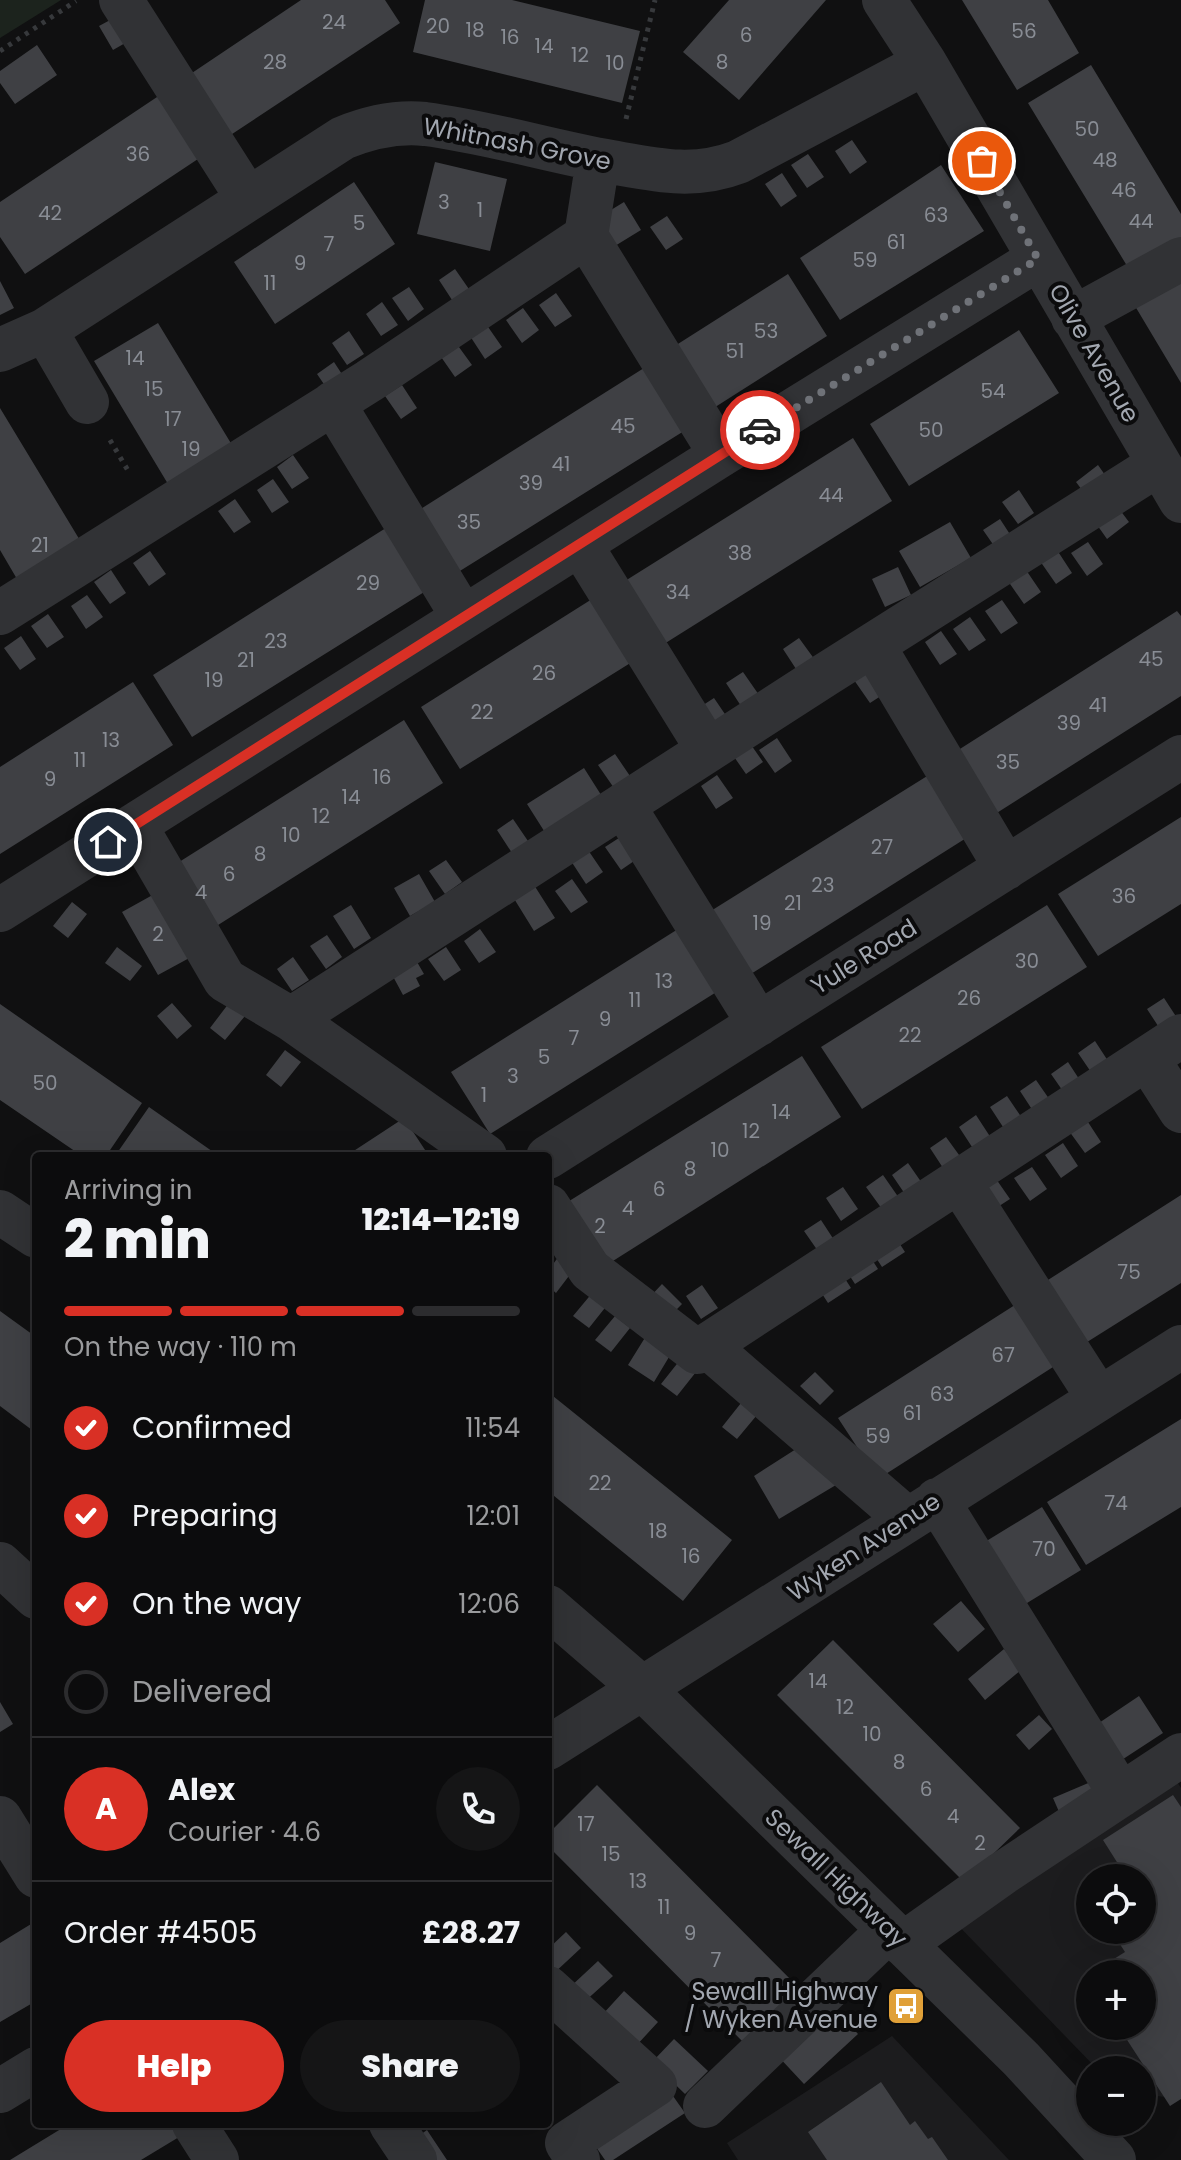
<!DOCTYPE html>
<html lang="en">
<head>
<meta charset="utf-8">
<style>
  :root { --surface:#0c0c0d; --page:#151516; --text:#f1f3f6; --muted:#9a9b9d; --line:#2c2c2e; --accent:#d93025 }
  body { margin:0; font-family:Poppins,sans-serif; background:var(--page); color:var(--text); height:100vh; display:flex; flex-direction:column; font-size:30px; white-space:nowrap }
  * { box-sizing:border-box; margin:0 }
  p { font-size:26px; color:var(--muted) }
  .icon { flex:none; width:44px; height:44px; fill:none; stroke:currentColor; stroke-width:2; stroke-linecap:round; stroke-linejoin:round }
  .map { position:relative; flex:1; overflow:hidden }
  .details { position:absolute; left:32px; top:1152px; width:520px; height:976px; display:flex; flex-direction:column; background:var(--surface); border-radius:8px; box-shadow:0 8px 32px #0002,0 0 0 2px var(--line) }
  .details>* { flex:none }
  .fabs { position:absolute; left:1076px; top:1864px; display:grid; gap:16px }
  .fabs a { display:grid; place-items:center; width:80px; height:80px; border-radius:50%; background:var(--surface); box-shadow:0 8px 32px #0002,0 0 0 2px var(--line); font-size:40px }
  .pin { position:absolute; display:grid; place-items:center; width:68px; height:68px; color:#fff; margin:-34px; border:4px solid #fff; border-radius:50%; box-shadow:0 2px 8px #0007 }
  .courier { position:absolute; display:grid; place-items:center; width:80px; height:80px; margin:-40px; border:6px solid #d93025; border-radius:50%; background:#fff; color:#222; box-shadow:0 2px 10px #0007 }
  .headline em { font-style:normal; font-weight:800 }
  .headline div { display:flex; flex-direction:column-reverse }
  .headline { display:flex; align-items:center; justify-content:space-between; height:136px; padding:0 32px }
  h1 { font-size:52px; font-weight:800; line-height:60px }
  .bar { display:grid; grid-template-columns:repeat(4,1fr); gap:12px 8px; align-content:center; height:96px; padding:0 32px }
  .bar i { height:10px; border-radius:6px; background:var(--line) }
  .bar .selected { background:var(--accent) }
  .bar p { grid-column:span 4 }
  .line { display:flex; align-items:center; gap:20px; padding:0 32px; border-top:2px solid var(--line) }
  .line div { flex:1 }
  .round { display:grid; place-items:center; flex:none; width:84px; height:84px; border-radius:42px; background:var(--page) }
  ol { padding:0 32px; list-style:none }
  li { display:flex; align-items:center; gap:24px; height:88px }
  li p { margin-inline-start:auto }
  li .icon { padding:8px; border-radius:50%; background:var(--accent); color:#fff; stroke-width:4 }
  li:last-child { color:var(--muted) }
  li i { width:44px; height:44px; border:4px solid var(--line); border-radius:50% }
  .action { display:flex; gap:16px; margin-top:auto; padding:16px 32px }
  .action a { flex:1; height:92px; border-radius:48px; background:var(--accent); color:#fff; font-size:32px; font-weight:800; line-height:92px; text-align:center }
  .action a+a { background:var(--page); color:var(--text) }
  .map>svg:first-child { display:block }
</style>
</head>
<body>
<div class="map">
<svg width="1181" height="2160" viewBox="0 0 1181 2160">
  <rect width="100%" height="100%" fill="#101011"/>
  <path fill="#1c1c1e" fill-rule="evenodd" d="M1170 1771 1181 1788V2099L1142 2094V2070H1098L950 1917ZM1090 1878H1142V1930H1090ZM1090 1974H1142V2026H1090Z
    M892 2036 1009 2160H738L727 2143Z"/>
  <path fill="#1c231d" d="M0 0H61L0 38Z"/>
  <path fill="#3f4044" d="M301 0H385L400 23 220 142 180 81Z
    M425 0H512L640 31 622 103 413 52Z
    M729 0H826L739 100 683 52Z
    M962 0H1048L1079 53 1017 90Z
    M112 19 127 42 113 50 99 26Z
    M37 45 57 75 15 104 0 83V71Z
    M1091 65 1181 214V251L1135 279 1028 103Z
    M163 93 204 155 25 274 0 237V202Z
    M852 140 867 162 850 174 835 151Z
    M808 154 824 177 807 188 791 165Z
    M435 162 507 179 490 251 417 234Z
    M941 165 984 231 840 320 800 258Z
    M782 173 797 196 781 207 765 184Z
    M354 182 395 244 275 324 234 262Z
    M624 202 641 230 610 249 593 221Z
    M667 216 683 239 666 250 650 227Z
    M1181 265V383L1129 296Z
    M455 269 471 292 454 303 439 280Z
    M788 274 827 336 709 411 670 349Z
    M0 281 14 308 0 315Z
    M409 287 424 309 408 321 392 298Z
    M556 293 572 316 555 327 539 305Z
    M382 302 398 325 381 336 366 314Z
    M523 308 539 330 522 343 506 320Z
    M158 323 232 445 168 484 94 361Z
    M486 324 502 347 485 359 470 336Z
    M1019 330 1059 393 909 486 870 424Z
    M349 331 364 354 347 365 332 343Z
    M456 343 472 365 455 377 439 354Z
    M334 362 349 385 332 396 317 374Z
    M644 368 684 431 447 579 408 517Z
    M402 385 417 408 401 419 385 396Z
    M0 408 81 542 17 579 0 550Z
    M853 438 892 501 656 649 617 586Z
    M293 455 309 478 292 489 277 467Z
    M1098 465 1110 482 1088 498 1076 482Z
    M273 479 289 502 272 513 257 490Z
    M1019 490 1034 513 1018 524 1002 502Z
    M235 499 251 522 234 533 218 511Z
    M1117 506 1129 522 1107 539 1095 522Z
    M1000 519 1015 542 999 553 983 530Z
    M950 522 971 558 920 587 899 551Z
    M389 526 429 589 192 737 153 675Z
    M1088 542 1103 564 1087 576 1071 553Z
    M1057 550 1072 573 1056 584 1040 561Z
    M150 551 166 574 149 586 133 563Z
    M898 567 911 595 885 607 872 579Z
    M111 570 126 593 110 604 94 582Z
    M1026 570 1041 592 1024 604 1008 581Z
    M600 594 640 657 460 769 421 707Z
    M87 595 103 617 86 629 71 606Z
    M1002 600 1018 623 1001 634 985 611Z
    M1177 611 1181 616V696L992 816 952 754Z
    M48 614 64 637 47 648 31 626Z
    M970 617 986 640 969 651 953 629Z
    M941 631 957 654 940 665 925 642Z
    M21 636 36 659 20 670 4 648Z
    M799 638 815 660 798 672 783 649Z
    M871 669 887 692 870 703 854 680Z
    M743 672 759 695 741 706 726 683Z
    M133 682 173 745 0 854V767Z
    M714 698 729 720 712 732 697 709Z
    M404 720 443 783 207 932 168 869Z
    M777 738 792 761 775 773 759 750Z
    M747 739 763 762 746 774 730 751Z
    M615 754 630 776 614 788 598 765Z
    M584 768 603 798 546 834 527 804Z
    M932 773 971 835 746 977 706 914Z
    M717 775 733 798 716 809 701 786Z
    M1181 817V904L1098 956 1058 894Z
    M513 819 528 841 512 853 497 830Z
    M622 836 637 859 621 870 605 847Z
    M588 850 603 872 586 884 571 861Z
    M446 860 462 882 445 894 429 871Z
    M419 874 435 902 410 916 394 888Z
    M572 879 588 902 571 913 555 891Z
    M534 885 555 918 534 931 513 897Z
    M158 892 193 956 158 975 122 912Z
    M72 902 87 914 68 938 53 926Z
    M351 905 371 938 354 949 333 916Z
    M1047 905 1087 967 862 1109 821 1047Z
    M686 924 726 986 490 1134 451 1072Z
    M480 929 496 952 479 963 464 941Z
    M327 935 342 957 326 969 310 946Z
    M117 947 142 966 130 981 105 963Z
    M446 947 461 970 444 981 428 959Z
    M413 955 424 974 416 978 420 986 403 995 389 969Z
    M293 957 309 980 292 991 277 969Z
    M1164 998 1179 1021 1162 1032 1147 1009Z
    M172 1003 192 1026 177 1039 157 1016Z
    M229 1003 245 1016 225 1040 210 1028Z
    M0 1004 142 1103 106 1156H82L0 1100Z
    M1095 1041 1110 1064 1093 1075 1078 1053Z
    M285 1050 301 1062 281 1087 266 1075Z
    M802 1056 841 1117 605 1266 566 1203Z
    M1068 1062 1083 1085 1067 1097 1051 1074Z
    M1036 1080 1052 1103 1035 1114 1020 1091Z
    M1007 1096 1022 1118 1005 1130 990 1107Z
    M149 1107 219 1156H115Z
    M976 1115 991 1138 974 1150 959 1127Z
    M404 1118 429 1156H346Z
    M1086 1119 1101 1142 1085 1153 1069 1131Z
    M946 1137 962 1159 945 1171 930 1148Z
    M1063 1143 1078 1166 1061 1178 1045 1155Z
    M908 1163 924 1186 907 1197 892 1175Z
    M1032 1167 1047 1189 1030 1201 1014 1178Z
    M883 1175 899 1198 882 1209 866 1187Z
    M994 1176 1010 1199 993 1210 977 1187Z
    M843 1187 858 1209 841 1221 826 1198Z
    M1181 1195V1283L1076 1349 1037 1287Z
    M821 1220 836 1243 820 1254 804 1231Z
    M894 1235 905 1252 882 1267 871 1250Z
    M867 1252 878 1269 855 1284 844 1267Z
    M559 1256 575 1268 556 1293 548 1286V1271Z
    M840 1271 851 1288 828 1303 817 1286Z
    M662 1284 682 1304 668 1318 648 1299Z
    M702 1285 718 1308 701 1319 686 1296Z
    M593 1292 608 1304 589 1328 573 1316Z
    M1026 1298 1064 1360 878 1479 838 1418Z
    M0 1311 36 1337V1433L0 1406Z
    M615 1316 630 1328 611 1352 595 1340Z
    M646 1336 672 1352 654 1382 628 1365Z
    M680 1360 696 1372 677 1396 661 1384Z
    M815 1372 834 1391 820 1405 800 1386Z
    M553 1396 732 1540 683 1601 548 1491V1402Z
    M741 1403 757 1415 737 1439 722 1427Z
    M1181 1419V1507L1086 1565 1047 1502Z
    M807 1442 846 1479 779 1519 754 1476Z
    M1042 1507 1081 1570 1014 1611 975 1548Z
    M961 1601 985 1629 958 1652 933 1624Z
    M833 1640 1020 1828 964 1882 777 1695Z
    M1004 1649 1021 1670 985 1700 968 1679Z
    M1139 1696 1163 1733 1114 1765 1090 1729Z
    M0 1702 13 1724 0 1732Z
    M1039 1715 1052 1729 1029 1750 1016 1735Z
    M1093 1781 1100 1798 1060 1814 1053 1798Z
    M597 1785 812 2001 757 2056 548 1846V1834Z
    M1173 1795 1181 1807V2099L1170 2106 1118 2026H1142V1974H1090L1125 1952 1114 1935 1123 1930H1142V1918L1150 1913 1142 1901V1878H1127L1103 1840Z
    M36 1921V2001L0 2022V1943Z
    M566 1932 581 1948 552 1975 548 1971V1949Z
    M598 1961 613 1976 583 2003 569 1988Z
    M624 1991 658 2022 635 2047 602 2015Z
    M830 2004 858 2034 804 2084 776 2054Z
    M674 2039 708 2071 685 2094 652 2062Z
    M881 2082 910 2125 915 2121 928 2139 932 2137 948 2160H827L808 2132Z
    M673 2096 685 2113 613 2160H605L596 2147Z
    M69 2124H185L189 2131 141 2160H10Z
    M427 2130 447 2160H422L410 2142Z"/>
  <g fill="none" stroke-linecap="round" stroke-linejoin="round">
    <path stroke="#37393c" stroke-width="5" stroke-dasharray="4 6" stroke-linecap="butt" d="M0 51 76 1
      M626 119 655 0
      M110 440 130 474"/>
    <path stroke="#313235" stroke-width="44" d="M121 0 248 199
      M884 0 925 63 1181 501
      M586 236 598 160
      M1073 318 1181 259
      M45 330 87 402
      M0 350 45 330 343 138C370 127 396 121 425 124 488 132 549 151 611 162 656 170 694 179 738 162L925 63
      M333 403 463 617
      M580 544 708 750
      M0 613 369 381 586 236 721 455
      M873 645 1006 868
      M623 805 759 1024
      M135 825 225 980 291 1019 485 1156
      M0 910 721 455 1038 259
      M291 1019 825 675 1159 464
      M1147 1058 1181 1111
      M548 1157 1181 757
      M959 1181 1099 1399
      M548 1206 590 1270 697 1352 1181 1036
      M0 1212 36 1236
      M707 1346 907 1519
      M937 1500 1121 1795
      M0 1564 36 1597
      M548 1607 643 1689 1021 2059 1114 2160
      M548 1748 1181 1347
      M0 1818 36 1876
      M903 1944 1003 1873 1181 1755
      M548 1988 655 2085 567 2143 578 2160
      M0 2091 36 2069
      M705 2106 889 1930
      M194 2124 217 2160
      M391 2124 415 2160"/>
  </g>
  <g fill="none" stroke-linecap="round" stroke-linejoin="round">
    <path stroke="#6f7278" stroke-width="8" stroke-dasharray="0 14.4" d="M760 430 1038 259 982 161"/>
    <path stroke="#d93025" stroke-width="10" d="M108 842 760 430"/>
  </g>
  <defs>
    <g id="bus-square" transform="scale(2)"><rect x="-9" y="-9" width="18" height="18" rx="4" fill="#e0a038" stroke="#0b0b0c"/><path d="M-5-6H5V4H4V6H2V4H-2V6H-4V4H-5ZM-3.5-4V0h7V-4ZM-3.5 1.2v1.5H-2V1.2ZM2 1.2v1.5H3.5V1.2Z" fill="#fff"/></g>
  </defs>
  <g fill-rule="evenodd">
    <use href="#bus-square" x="906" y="2006"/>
  </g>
  <g text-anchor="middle" stroke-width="8" stroke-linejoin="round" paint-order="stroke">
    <g font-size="20" fill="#898d95">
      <text x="334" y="29">24</text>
      <text x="438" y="33">20</text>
      <text x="475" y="37">18</text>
      <text x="1024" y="38">56</text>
      <text x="746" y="42">6</text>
      <text x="510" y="44">16</text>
      <text x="544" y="53">14</text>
      <text x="580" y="62">12</text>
      <text x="275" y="69">28</text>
      <text x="722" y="69">8</text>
      <text x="615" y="70">10</text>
      <text x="1087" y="136">50</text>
      <text x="138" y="161">36</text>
      <text x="1105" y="167">48</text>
      <text x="1124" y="197">46</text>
      <text x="444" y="209">3</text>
      <text x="480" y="217">1</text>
      <text x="50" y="220">42</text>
      <text x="936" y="222">63</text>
      <text x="1141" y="228">44</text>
      <text x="359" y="230">5</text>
      <text x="896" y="249">61</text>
      <text x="329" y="251">7</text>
      <text x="865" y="267">59</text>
      <text x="300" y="270">9</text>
      <text x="270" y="290">11</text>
      <text x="766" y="338">53</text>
      <text x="735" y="358">51</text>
      <text x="135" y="365">14</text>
      <text x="154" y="396">15</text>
      <text x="993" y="398">54</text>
      <text x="173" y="426">17</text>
      <text x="623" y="433">45</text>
      <text x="931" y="437">50</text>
      <text x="191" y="456">19</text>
      <text x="561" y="471">41</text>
      <text x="531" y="490">39</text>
      <text x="831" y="502">44</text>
      <text x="469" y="529">35</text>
      <text x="40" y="552">21</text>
      <text x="740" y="560">38</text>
      <text x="368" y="590">29</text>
      <text x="678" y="599">34</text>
      <text x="276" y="648">23</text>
      <text x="1151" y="666">45</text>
      <text x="246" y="667">21</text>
      <text x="544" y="680">26</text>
      <text x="214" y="687">19</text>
      <text x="1098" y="712">41</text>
      <text x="482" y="719">22</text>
      <text x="1069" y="730">39</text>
      <text x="111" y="747">13</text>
      <text x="80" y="767">11</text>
      <text x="1008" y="769">35</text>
      <text x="382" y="784">16</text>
      <text x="50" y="786">9</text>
      <text x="351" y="804">14</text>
      <text x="321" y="823">12</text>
      <text x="291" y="842">10</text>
      <text x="882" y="854">27</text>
      <text x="260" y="861">8</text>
      <text x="229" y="881">6</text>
      <text x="823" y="892">23</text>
      <text x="201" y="899">4</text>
      <text x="1124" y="903">36</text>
      <text x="793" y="910">21</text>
      <text x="762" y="930">19</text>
      <text x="158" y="941">2</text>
      <text x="1027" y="968">30</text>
      <text x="664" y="988">13</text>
      <text x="969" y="1005">26</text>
      <text x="635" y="1007">11</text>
      <text x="605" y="1026">9</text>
      <text x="910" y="1042">22</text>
      <text x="574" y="1045">7</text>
      <text x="544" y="1064">5</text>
      <text x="513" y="1083">3</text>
      <text x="45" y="1090">50</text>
      <text x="484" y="1102">1</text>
      <text x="781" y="1119">14</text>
      <text x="751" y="1138">12</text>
      <text x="720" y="1157">10</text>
      <text x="690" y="1176">8</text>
      <text x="659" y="1196">6</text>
      <text x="628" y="1215">4</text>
      <text x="600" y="1233">2</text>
      <text x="1129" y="1279">75</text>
      <text x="1003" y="1362">67</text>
      <text x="942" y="1401">63</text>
      <text x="912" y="1420">61</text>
      <text x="878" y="1443">59</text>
      <text x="600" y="1490">22</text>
      <text x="1116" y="1510">74</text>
      <text x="658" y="1538">18</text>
      <text x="1044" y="1556">70</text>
      <text x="691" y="1563">16</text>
      <text x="818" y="1688">14</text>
      <text x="845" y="1714">12</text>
      <text x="872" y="1741">10</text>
      <text x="899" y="1769">8</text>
      <text x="926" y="1796">6</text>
      <text x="953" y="1823">4</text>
      <text x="586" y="1831">17</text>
      <text x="980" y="1850">2</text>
      <text x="611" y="1861">15</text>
      <text x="638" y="1888">13</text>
      <text x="664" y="1914">11</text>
      <text x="690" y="1940">9</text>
      <text x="716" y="1967">7</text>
    </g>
    <g font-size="24" fill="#a2a7b0" stroke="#0b0b0c">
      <text transform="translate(517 144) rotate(11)" y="8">Whitnash Grove</text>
      <text transform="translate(1094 353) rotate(60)" y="8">Olive Avenue</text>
      <text transform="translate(864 957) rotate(-32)" y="8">Yule Road</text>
      <text transform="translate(864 1547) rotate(-33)" y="8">Wyken Avenue</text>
      <text transform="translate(836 1878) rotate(44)" y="8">Sewall Highway</text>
    </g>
    <g font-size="24" fill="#a2a7b0" stroke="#0b0b0c" text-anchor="end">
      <text x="878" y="2000">Sewall Highway<tspan x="878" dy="28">/ Wyken Avenue</tspan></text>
    </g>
  </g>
</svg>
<div class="fabs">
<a><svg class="icon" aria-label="locate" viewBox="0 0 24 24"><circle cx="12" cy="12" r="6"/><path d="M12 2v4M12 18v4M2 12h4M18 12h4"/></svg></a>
<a>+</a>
<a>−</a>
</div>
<div class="pin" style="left:982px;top:161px;background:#ea580c"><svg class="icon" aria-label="bag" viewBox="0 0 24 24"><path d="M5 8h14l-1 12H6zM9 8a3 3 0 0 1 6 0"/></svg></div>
<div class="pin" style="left:108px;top:842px;background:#1f2937"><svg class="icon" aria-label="home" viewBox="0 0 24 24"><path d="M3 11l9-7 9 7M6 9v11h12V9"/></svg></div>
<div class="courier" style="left:760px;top:430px"><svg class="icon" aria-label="car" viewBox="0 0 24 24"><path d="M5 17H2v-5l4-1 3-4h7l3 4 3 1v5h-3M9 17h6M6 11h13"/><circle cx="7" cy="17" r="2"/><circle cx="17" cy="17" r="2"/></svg></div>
<section class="details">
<div class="headline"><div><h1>2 min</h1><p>Arriving in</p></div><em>12:14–12:19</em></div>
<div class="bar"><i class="selected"></i><i class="selected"></i><i class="selected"></i><i></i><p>On the way · 110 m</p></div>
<ol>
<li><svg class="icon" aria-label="check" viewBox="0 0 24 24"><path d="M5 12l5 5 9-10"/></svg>Confirmed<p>11:54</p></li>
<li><svg class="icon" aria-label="check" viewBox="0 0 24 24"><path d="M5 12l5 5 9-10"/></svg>Preparing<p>12:01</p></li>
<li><svg class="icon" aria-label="check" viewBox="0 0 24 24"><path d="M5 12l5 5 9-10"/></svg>On the way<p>12:06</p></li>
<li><i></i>Delivered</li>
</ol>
<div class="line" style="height:144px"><b class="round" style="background:var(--accent);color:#fff">A</b><div><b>Alex</b><p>Courier · 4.6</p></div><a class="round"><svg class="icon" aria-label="phone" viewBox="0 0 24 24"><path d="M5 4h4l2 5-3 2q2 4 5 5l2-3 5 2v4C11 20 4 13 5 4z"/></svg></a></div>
<div class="line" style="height:104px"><div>Order #4505</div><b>£28.27</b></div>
<div class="action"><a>Help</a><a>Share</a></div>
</section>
</div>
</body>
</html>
